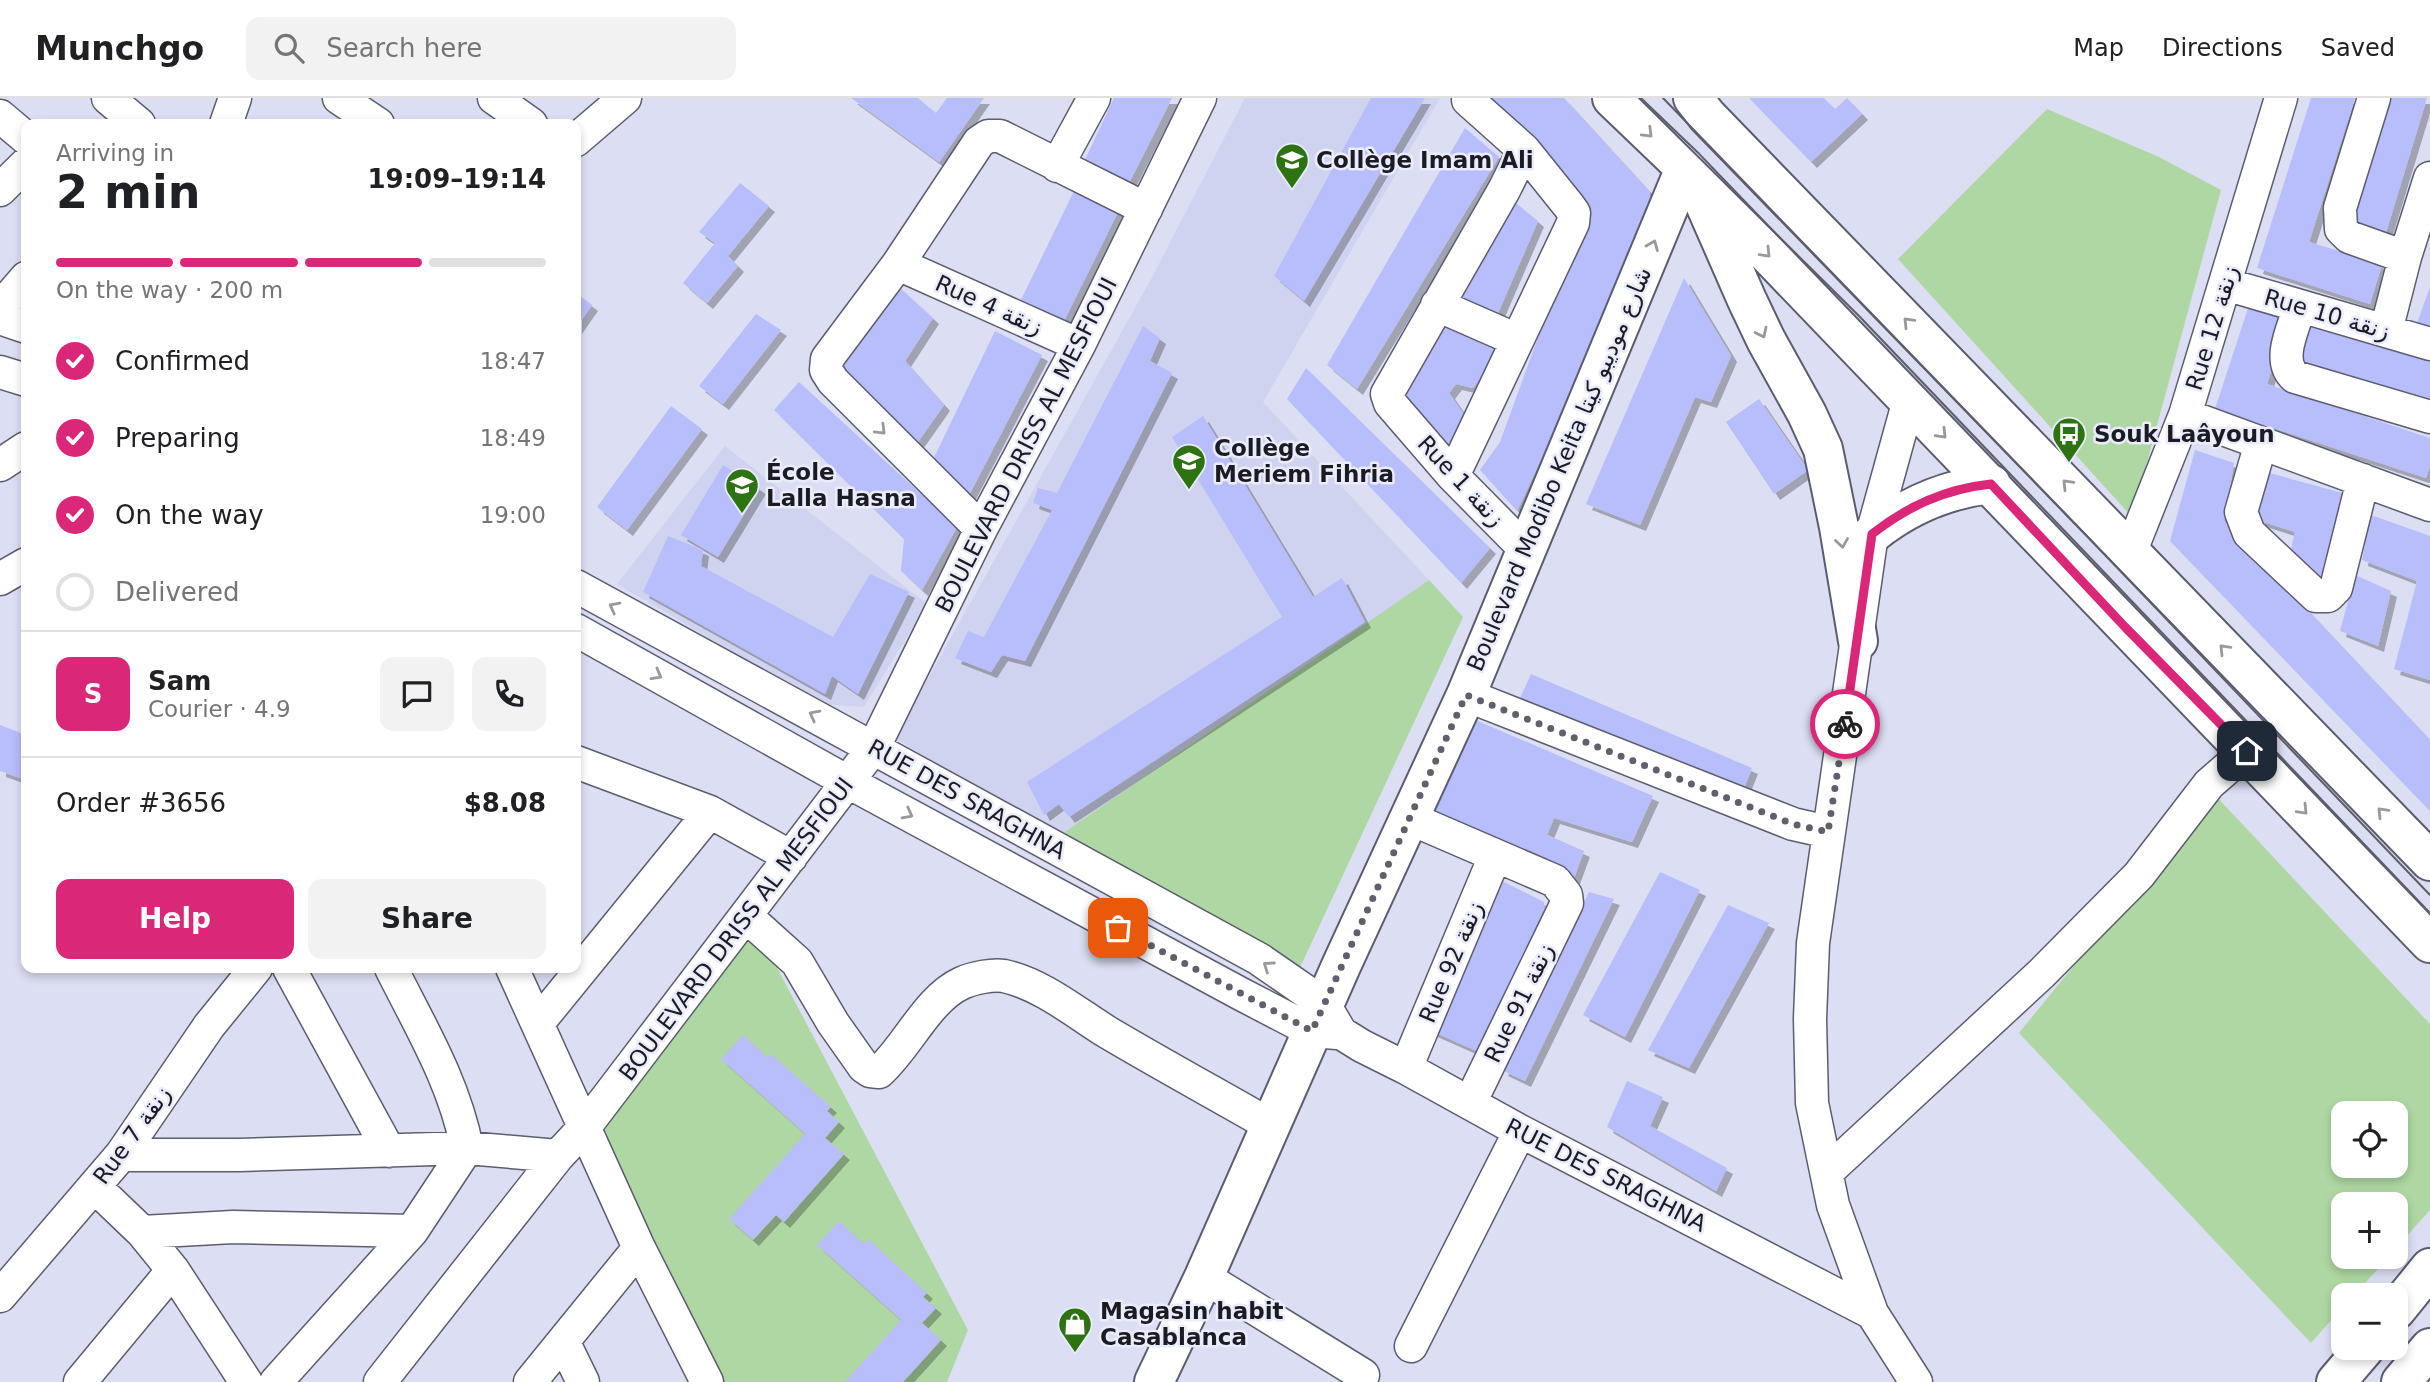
<!DOCTYPE html>
<html lang="en">
<head>
<meta charset="utf-8">
<style>
  :root { --surface:#fff; --page:#f2f2f2; --text:#202124; --muted:#757577; --line:#e0e0e0; --accent:#db2777 }
  body { margin:0; font-family:"DejaVu Sans",Vazirmatn,sans-serif; background:var(--page); color:var(--text); height:100vh; display:flex; flex-direction:column; font-size:26px; white-space:nowrap }
  * { box-sizing:border-box; margin:0 }
  p { font-size:23px; color:var(--muted) }
  .icon { flex:none; width:38px; height:38px; fill:none; stroke:currentColor; stroke-width:2; stroke-linecap:round; stroke-linejoin:round }
  .map { position:relative; flex:1; overflow:hidden }
  .details { position:absolute; left:21px; top:21px; width:560px; height:854px; display:flex; flex-direction:column; background:var(--surface); border-radius:14px; box-shadow:0 4px 10px #0003 }
  .details>* { flex:none }
  .fabs { position:absolute; left:2331px; top:1003px; display:grid; gap:14px }
  .fabs a { display:grid; place-items:center; width:77px; height:77px; border-radius:14px; background:var(--surface); box-shadow:0 4px 10px #0003; font-size:35px }
  .pin { position:absolute; display:grid; place-items:center; width:60px; height:60px; color:#fff; margin:-30px; border-radius:14px; box-shadow:0 4px 10px #0006 }
  .courier { position:absolute; display:grid; place-items:center; width:70px; height:70px; margin:-35px; border:5px solid #db2777; border-radius:50%; background:#fff; color:#222; box-shadow:0 2px 9px #0007 }
  .head em { font-style:normal; font-weight:600 }
  .head div { display:flex; flex-direction:column-reverse }
  .head { display:flex; align-items:center; justify-content:space-between; height:119px; padding:0 35px }
  h1 { font-size:46px; font-weight:600; line-height:52px }
  .bar { display:grid; grid-template-columns:repeat(4,1fr); gap:10px 7px; align-content:center; height:84px; padding:0 35px }
  .bar i { height:9px; border-radius:5px; background:var(--line) }
  .bar .active { background:var(--accent) }
  .bar p { grid-column:span 4 }
  .line { display:flex; align-items:center; gap:18px; padding:0 35px; border-top:2px solid var(--line) }
  .line div { flex:1 }
  .round { display:grid; place-items:center; flex:none; width:74px; height:74px; border-radius:14px; background:var(--page) }
  ol { padding:0 35px; list-style:none }
  li { display:flex; align-items:center; gap:21px; height:77px }
  li p { margin-inline-start:auto }
  li .icon { padding:7px; border-radius:50%; background:var(--accent); color:#fff; stroke-width:4 }
  li:last-child { color:var(--muted) }
  li i { width:38px; height:38px; border:4px solid var(--line); border-radius:50% }
  .cta { display:flex; gap:14px; margin-top:auto; padding:14px 35px }
  .cta a { flex:1; height:80px; border-radius:14px; background:var(--accent); color:#fff; font-size:28px; font-weight:600; line-height:80px; text-align:center }
  .cta a+a { background:var(--page); color:var(--text) }
  header { display:flex; align-items:center; gap:42px; box-sizing:border-box; height:98px; padding:0 35px; background:var(--surface); border-bottom:2px solid var(--line) }
  header strong { font-size:33px }
  nav { display:flex; gap:38px; margin-inline-start:auto; font-size:24px }
  .search { width:490px; height:63px; background:var(--page); display:flex; align-items:center; gap:18px; box-sizing:border-box; padding:0 24px; border-radius:14px; color:var(--muted); font-size:26px }
  .map>svg:first-child { display:block }
</style>
</head>
<body>
<header>
<strong>Munchgo</strong>
<div class="search"><svg class="icon" aria-label="search" viewBox="0 0 24 24"><circle cx="10" cy="10" r="6"/><path d="M15 15l6 6"/></svg>Search here</div>
<nav><a>Map</a><a>Directions</a><a>Saved</a></nav>
</header>
<div class="map">
<svg width="2430" height="1284" viewBox="0 0 2430 1284">
  <defs>
    <filter id="shadow"><feDropShadow dx="6" dy="6" stdDeviation="0" flood-color="#0004"/></filter>
  </defs>
  <rect width="100%" height="100%" fill="#dcdef3"/>
  <path fill="#d0d3ef" d="M1245 0H1440L1263 304 1429 482 1056 740 895 640 1150 183Z
    M725 348 927 506 864 609 823 606 617 486Z"/>
  <path fill="#afd7a3" fill-rule="evenodd" d="M2047 11 2159 59 2221 92 2132 419 1898 161Z
    M1429 482 1463 519 1297 876 1056 740Z
    M2214 696 2430 926V1112L2396 1150V1106H2343V1158L2389 1159 2354 1197H2343V1209L2311 1245 2019 935ZM2343 1015H2396V1068H2343Z
    M754 826 968 1232 947 1284H723L595 1033Z"/>
  <path fill="#b8bdfb" filter="url(#shadow)" d="M851 0H918L936 15 947 0H984L939 64Z
    M1114 0H1172L1126 91 1084 64Z
    M1371 0H1425L1304 203 1274 178Z
    M1483 0H1564L1650 94 1646 138 1517 413 1480 372 1500 344 1587 105Z
    M1749 0H1824L1835 11 1847 0 1862 16 1811 64Z
    M2311 0H2355L2309 144 2382 166 2370 206 2257 170Z
    M2385 0H2427L2384 141 2346 129Z
    M1465 30 1499 59 1357 291 1327 267Z
    M740 85 769 108 728 158 738 168 707 205 683 185 715 145 699 134Z
    M1075 91 1119 112 1062 227 1019 206Z
    M1506 97 1538 123 1495 222 1451 203Z
    M1684 180 1731 258 1711 304 1695 299 1640 427 1586 406Z
    M899 189 933 220 905 263 944 307 915 348 841 272Z
    M2430 189V232L2416 228Z
    M576 195 592 207 576 230Z
    M2250 204 2289 217 2267 286 2430 340V368L2426 380 2215 311Z
    M756 216 781 232 723 306 699 288Z
    M1438 221 1500 252 1473 290 1456 286 1449 295 1469 324 1444 353 1389 300Z
    M2308 226 2430 262V304L2297 264Z
    M1143 228 1160 240 1150 263 1172 275 1025 563 1002 557 991 574 955 560 968 533 984 539 1052 412 1033 405 1038 390 1057 395Z
    M995 233 1042 257 968 399 929 370Z
    M1306 270 1490 450 1461 485 1287 301Z
    M799 284 957 429 922 492 901 473 904 441 774 312Z
    M1759 301 1808 372 1774 396 1726 324Z
    M671 308 702 331 627 432 597 409Z
    M1203 318 1313 499 1342 480 1365 524 1069 719 1059 706 1044 717 1027 684 1282 519 1172 339Z
    M2195 352 2234 365 2224 423 2430 642V713L2170 443Z
    M723 367 760 390 718 459 681 437Z
    M2262 373 2346 396 2332 482 2287 467 2295 434 2251 420Z
    M2371 417 2430 438V582L2394 571 2417 483 2362 462Z
    M668 438 703 452 701 468 833 539 870 476 909 494 858 596 832 578 825 596 643 494Z
    M2355 477 2391 493 2378 548 2340 533Z
    M1531 576 1752 670 1740 700 1516 609Z
    M1466 618 1653 698 1632 744 1554 720 1547 737 1584 753 1574 780 1424 713Z
    M0 627 26 637V682L0 673Z
    M1660 774 1700 792 1625 939 1583 917Z
    M1502 783 1544 804 1545 814 1479 954 1427 931 1492 789Z
    M1589 794 1614 801 1525 983 1502 972Z
    M1728 807 1769 825 1689 970 1648 952Z
    M743 937 768 960 771 956 831 1009 827 1013 839 1024 825 1040 844 1056 784 1124 776 1117 753 1142 729 1121 805 1036 721 961Z
    M1627 983 1663 999 1650 1028 1727 1070 1716 1093 1607 1029Z
    M839 1123 864 1146 868 1141 927 1195 923 1199 936 1210 922 1225 941 1242 903 1284H845L901 1222 817 1147Z"/>
  <g fill="none" stroke-linecap="round" stroke-linejoin="round">
    <g stroke="#5b5d6f" stroke-width="35">
      <path id="minor" d="M108 0 139 26
        M339 0 378 26
        M494 0 531 26
        M2374 0 2340 110 2341 131 2349 139 2405 159
        M1468 2 1524 52
        M0 18 26 40
        M226 26 235 0
        M576 42 625 0
        M1057 68 1094 0
        M0 92 26 66
        M898 166 1079 247
        M2225 186 2430 246
        M1437 207 1517 242
        M2300 208C2294 229 2276 262 2295 279L2430 319
        M0 210 26 180
        M0 220 26 229
        M2386 233 2405 159 2430 80
        M0 274 26 282
        M1909 302 1872 436 1813 845 1810 921 1812 1005 1833 1107 1872 1215 1916 1284
        M2185 317 2430 407
        M2261 345 2241 414 2249 435 2316 498H2328L2336 490 2363 382
        M0 367 26 350
        M1453 378 1573 125 1574 115 1569 108 1524 52 1504 92 1387 296 1390 305 1453 378 1526 452
        M981 431 833 283 826 272 827 261 898 166 979 44 988 38H1000L1146 111
        M2130 455 2185 317 2281 0
        M0 481 26 466
        M576 488 1259 861 1324 906 1341 935 1362 948 1406 970 1520 1033 1872 1215
        M576 532 848 684 1241 896 1312 933 1337 935
        M1466 597 1793 726 1828 734
        M576 664 710 714 791 759
        M1409 720 1555 783 1566 797 1567 805 1470 1005
        M746 818 797 864 833 925 864 969 870 973 879 974C908 948 927 901 962 885 973 880 993 876 1004 878 1041 886 1075 914 1107 934 1161 966 1216 996 1270 1027
        M289 870 389 1053
        M512 870 639 1150 707 1284
        M538 925 710 714
        M1406 970 1495 758
        M121 1057H239L467 1050 558 1058
        M1827 1074 2042 875 2139 777 2209 686 2247 653
        M95 1089 142 1134 173 1172 246 1284
        M142 1134 233 1129 412 1133
        M1204 1179 1363 1277
        M0 1198 121 1057 209 928 256 870
        M564 1245 583 1284
        M1411 1248 1520 1033
        M80 1284 173 1172
        M276 1284 412 1133 467 1050C454 984 421 930 391 870
        M380 1284 558 1058 584 1030 874 649 981 431 1079 247 1200 0
        M530 1284 639 1150"/>
    </g>
    <g stroke="#5b5d6f" stroke-width="42">
      <path id="major" d="M1612 0 1685 70 2430 845
        M1693 0 1707 18C1949 265 2188 515 2430 763
        M1704 104 1747 202 1766 242 1807 316 1823 351 1839 429 1858 543
        M1872 436C1908 407 1946 391 1991 386
        M2396 1212 2430 1170
        M1154 1284 1204 1179 1341 868 1466 597 1685 70
        M2336 1284 2365 1250
        M2401 1284 2430 1250"/>
    </g>
    <use href="#minor" stroke="#fff" stroke-width="32"/>
    <use href="#major" stroke="#fff" stroke-width="38"/>
    <path stroke="#5d5e6a" stroke-width="2" d="M1639 0 1860 219 2430 815
      M1663 0 2085 436 2430 797"/>
  </g>
  <defs><path id="oneway-chevron" d="M-2-3.5L2.5 0L-2 3.5" fill="none" stroke-width="1.6" stroke-linecap="round" stroke-linejoin="round" transform="scale(1.75)"/></defs>
  <g stroke="#98999c">
    <use href="#oneway-chevron" transform="translate(1648 35) rotate(44)"/>
    <use href="#oneway-chevron" transform="translate(1653 147) rotate(-68)"/>
    <use href="#oneway-chevron" transform="translate(1766 155) rotate(46)"/>
    <use href="#oneway-chevron" transform="translate(1908 224) rotate(-134)"/>
    <use href="#oneway-chevron" transform="translate(1762 235) rotate(64)"/>
    <use href="#oneway-chevron" transform="translate(881 332) rotate(45)"/>
    <use href="#oneway-chevron" transform="translate(1942 336) rotate(46)"/>
    <use href="#oneway-chevron" transform="translate(2067 386) rotate(-134)"/>
    <use href="#oneway-chevron" transform="translate(1842 445) rotate(81)"/>
    <use href="#oneway-chevron" transform="translate(614 509) rotate(-152)"/>
    <use href="#oneway-chevron" transform="translate(2224 551) rotate(-134)"/>
    <use href="#oneway-chevron" transform="translate(657 577) rotate(29)"/>
    <use href="#oneway-chevron" transform="translate(814 617) rotate(-152)"/>
    <use href="#oneway-chevron" transform="translate(2303 712) rotate(46)"/>
    <use href="#oneway-chevron" transform="translate(2382 714) rotate(-134)"/>
    <use href="#oneway-chevron" transform="translate(908 716) rotate(28)"/>
    <use href="#oneway-chevron" transform="translate(1268 868) rotate(-145)"/>
  </g>
  <g fill="none" stroke-linecap="round" stroke-linejoin="round">
    <path stroke="#5f606c" stroke-width="7" stroke-dasharray="0 12.6" d="M1118 830 1312 933 1466 597 1793 726 1828 734 1845 626"/>
    <path stroke="#db2777" stroke-width="9" d="M1845 626 1872 436C1908 408 1945 391 1991 386L2125 529 2247 653"/>
  </g>
  <defs>
    <g id="school-pin" transform="scale(1.75)"><path d="M0 17L-7.5 6A9.5 9.5 0 1 1 7.5 6Z" fill="#2e7312" stroke="#eaecfc"/><path d="M0-5L7-2L0 1L-7-2ZM-4 1L0 2.5L4 1V4Q0 6-4 4Z" fill="#fff"/></g>
    <g id="bus-pin" transform="scale(1.75)"><path d="M0 17L-7.5 6A9.5 9.5 0 1 1 7.5 6Z" fill="#2e7312" stroke="#eaecfc"/><path d="M-5-6H5V4H4V6H2V4H-2V6H-4V4H-5ZM-3.5-4V0h7V-4ZM-3.5 1.2v1.5H-2V1.2ZM2 1.2v1.5H3.5V1.2Z" fill="#fff"/></g>
    <g id="shop-pin" transform="scale(1.75)"><path d="M0 17L-7.5 6A9.5 9.5 0 1 1 7.5 6Z" fill="#2e7312" stroke="#eaecfc"/><path d="M-5-2.5h2.3a2.7 3.5 0 0 1 5.4 0H5L5.5 6h-11ZM-1.5-2.5h3a1.5 2.3 0 0 0-3 0Z" fill="#fff"/></g>
  </defs>
  <g fill-rule="evenodd">
    <use href="#school-pin" x="1292" y="62"/>
    <use href="#bus-pin" x="2069" y="336"/>
    <use href="#school-pin" x="1189" y="363"/>
    <use href="#school-pin" x="742" y="387"/>
    <use href="#shop-pin" x="1075" y="1226"/>
  </g>
  <g text-anchor="middle" stroke-width="5" stroke-linejoin="round" paint-order="stroke">
    <g font-size="23" font-weight="bold" fill="#1b1c23" stroke="#eaecfc" text-anchor="start">
      <text x="1316" y="70">Collège Imam Ali</text>
      <text x="2094" y="344">Souk Laâyoun</text>
      <text x="1214" y="358">Collège<tspan x="1214" dy="26">Meriem Fihria</tspan></text>
      <text x="766" y="382">École<tspan x="766" dy="26">Lalla Hasna</tspan></text>
      <text x="1100" y="1221">Magasin habit<tspan x="1100" dy="26">Casablanca</tspan></text>
    </g>
    <g font-size="23" fill="#1b1c23" stroke="#eaecfc">
      <text transform="translate(989 207) rotate(24)" y="8">Rue 4 زنقة</text>
      <text transform="translate(2327 216) rotate(16)" y="8">Rue 10 زنقة</text>
      <text transform="translate(2212 230) rotate(-73)" y="8">Rue 12 زنقة</text>
      <text transform="translate(1026 347) rotate(-63)" y="8">BOULEVARD DRISS AL MESFIOUI</text>
      <text transform="translate(1559 371) rotate(-67)" y="8">Boulevard Modibo Keita شارع موديبو كيتا</text>
      <text transform="translate(1461 383) rotate(47)" y="8">Rue 1 زنقة</text>
      <text transform="translate(967 701) rotate(29)" y="8">RUE DES SRAGHNA</text>
      <text transform="translate(736 831) rotate(-53)" y="8">BOULEVARD DRISS AL MESFIOUI</text>
      <text transform="translate(1451 864) rotate(-67)" y="8">Rue 92 زنقة</text>
      <text transform="translate(1519 905) rotate(-64)" y="8">Rue 91 زنقة</text>
      <text transform="translate(132 1037) rotate(-54)" y="8">Rue 7 زنقة</text>
      <text transform="translate(1606 1077) rotate(27)" y="8">RUE DES SRAGHNA</text>
    </g>
  </g>
</svg>
<div class="fabs">
<a><svg class="icon" aria-label="locate" viewBox="0 0 24 24"><circle cx="12" cy="12" r="6"/><path d="M12 2v4M12 18v4M2 12h4M18 12h4"/></svg></a>
<a>+</a>
<a>−</a>
</div>
<div class="pin" style="left:1118px;top:830px;background:#ea580c"><svg class="icon" aria-label="bag" viewBox="0 0 24 24"><path d="M5 8h14l-1 12H6zM9 8a3 3 0 0 1 6 0"/></svg></div>
<div class="pin" style="left:2247px;top:653px;background:#1f2937"><svg class="icon" aria-label="home" viewBox="0 0 24 24"><path d="M3 11l9-7 9 7M6 9v11h12V9"/></svg></div>
<div class="courier" style="left:1845px;top:626px"><svg class="icon" aria-label="bike" viewBox="0 0 24 24"><circle cx="6" cy="16" r="4"/><circle cx="18" cy="16" r="4"/><path d="M6 16l4-8h5l3 8M10 8l3 8H6M13 5h3"/></svg></div>
<section class="details">
<div class="head"><div><h1>2 min</h1><p>Arriving in</p></div><em>19:09–19:14</em></div>
<div class="bar"><i class="active"></i><i class="active"></i><i class="active"></i><i></i><p>On the way · 200 m</p></div>
<ol>
<li><svg class="icon" aria-label="check" viewBox="0 0 24 24"><path d="M5 12l5 5 9-10"/></svg>Confirmed<p>18:47</p></li>
<li><svg class="icon" aria-label="check" viewBox="0 0 24 24"><path d="M5 12l5 5 9-10"/></svg>Preparing<p>18:49</p></li>
<li><svg class="icon" aria-label="check" viewBox="0 0 24 24"><path d="M5 12l5 5 9-10"/></svg>On the way<p>19:00</p></li>
<li><i></i>Delivered</li>
</ol>
<div class="line" style="height:126px"><b class="round" style="background:var(--accent);color:#fff">S</b><div><b>Sam</b><p>Courier · 4.9</p></div><a class="round"><svg class="icon" aria-label="chat" viewBox="0 0 24 24"><path d="M4 5h16v11H9l-5 4z"/></svg></a><a class="round"><svg class="icon" aria-label="phone" viewBox="0 0 24 24"><path d="M5 4h4l2 5-3 2q2 4 5 5l2-3 5 2v4C11 20 4 13 5 4z"/></svg></a></div>
<div class="line" style="height:91px"><div>Order #3656</div><b>$8.08</b></div>
<div class="cta"><a>Help</a><a>Share</a></div>
</section>
</div>
</body>
</html>
